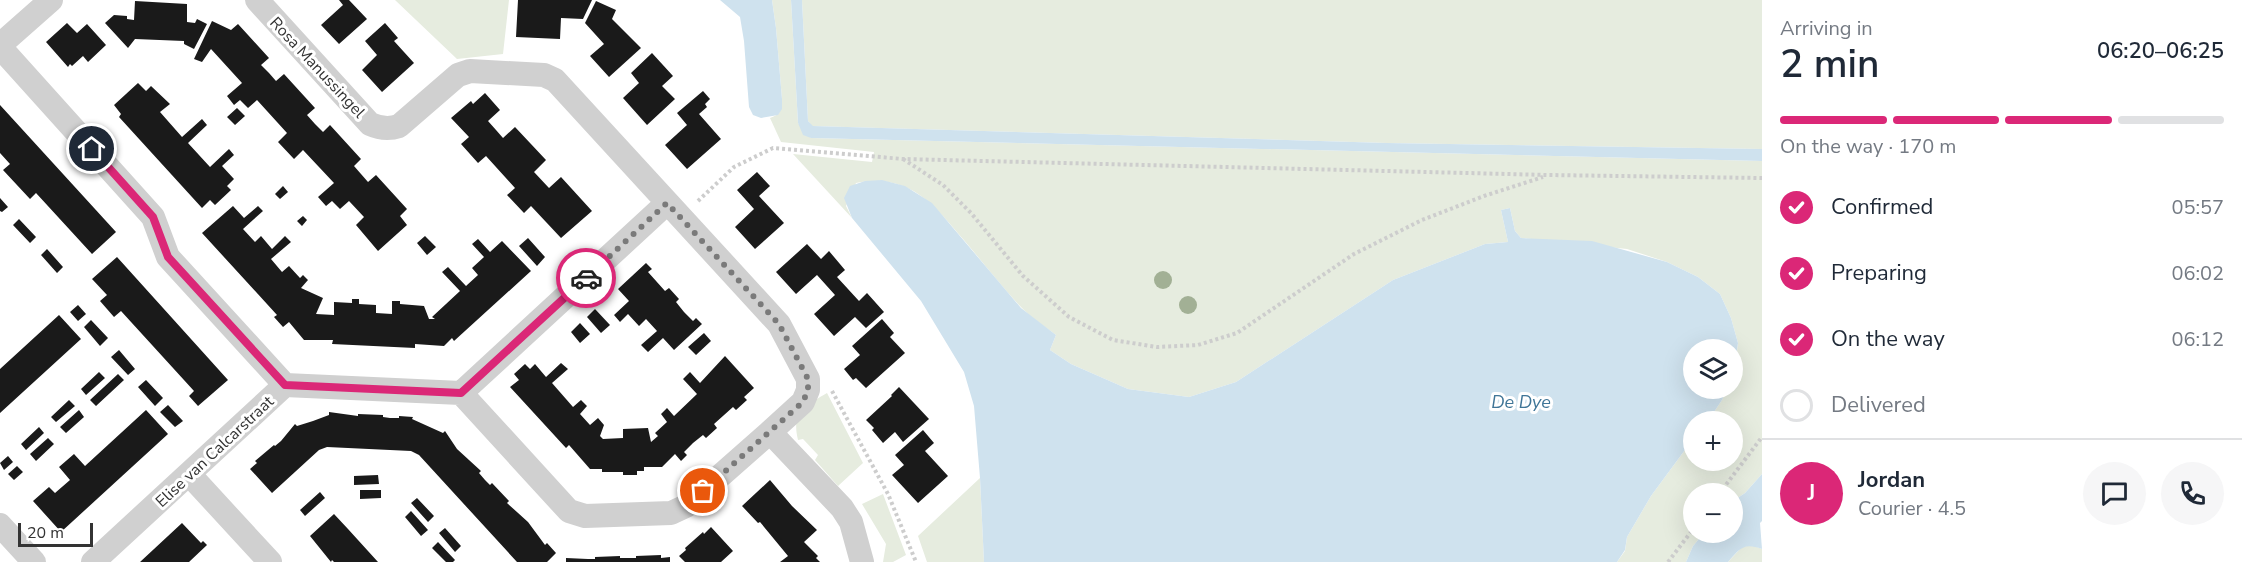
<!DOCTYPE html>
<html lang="en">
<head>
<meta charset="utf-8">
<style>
  :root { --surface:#fff; --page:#f6f6f7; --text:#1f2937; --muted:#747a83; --line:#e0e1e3; --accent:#db2777 }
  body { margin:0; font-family:"Nunito Sans",sans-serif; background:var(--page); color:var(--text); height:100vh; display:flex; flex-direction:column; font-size:22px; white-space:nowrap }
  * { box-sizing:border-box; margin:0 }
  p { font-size:20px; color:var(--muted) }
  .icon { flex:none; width:33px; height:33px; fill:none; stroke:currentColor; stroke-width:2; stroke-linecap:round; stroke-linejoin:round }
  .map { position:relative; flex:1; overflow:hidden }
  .details { display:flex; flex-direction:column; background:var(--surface); width:480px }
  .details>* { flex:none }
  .controls { position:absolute; left:1683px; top:339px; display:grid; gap:12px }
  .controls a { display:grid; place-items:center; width:60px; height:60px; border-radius:50%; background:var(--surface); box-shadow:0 6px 24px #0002; font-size:30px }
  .scale { position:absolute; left:18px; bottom:15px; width:75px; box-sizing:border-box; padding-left:6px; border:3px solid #333; border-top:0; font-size:16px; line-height:21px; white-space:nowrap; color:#333; -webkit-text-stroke:4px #fff; paint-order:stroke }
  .pin { position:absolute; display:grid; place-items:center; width:51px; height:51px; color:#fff; margin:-26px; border:3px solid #fff; border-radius:50%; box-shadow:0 2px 6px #0007 }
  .courier { position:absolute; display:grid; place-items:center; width:60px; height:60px; margin:-30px; border:4px solid #db2777; border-radius:50%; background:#fff; color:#222; box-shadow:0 2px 8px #0007 }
  .summary em { font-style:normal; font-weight:600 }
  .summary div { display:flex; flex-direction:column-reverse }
  .summary { display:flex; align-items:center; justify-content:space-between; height:102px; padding:0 18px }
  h1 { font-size:39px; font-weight:600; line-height:45px }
  .bar { display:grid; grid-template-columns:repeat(4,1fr); gap:9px 6px; align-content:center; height:72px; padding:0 18px }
  .bar i { height:8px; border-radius:4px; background:var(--line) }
  .bar .on { background:var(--accent) }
  .bar p { grid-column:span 4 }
  .line { display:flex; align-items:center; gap:15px; padding:0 18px; border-top:2px solid var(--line) }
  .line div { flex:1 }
  .round { display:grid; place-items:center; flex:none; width:63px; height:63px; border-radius:32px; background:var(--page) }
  ol { padding:0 18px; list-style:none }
  li { display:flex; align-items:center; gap:18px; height:66px }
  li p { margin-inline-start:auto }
  li .icon { padding:6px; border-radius:50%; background:var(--accent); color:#fff; stroke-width:4 }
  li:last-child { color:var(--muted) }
  li i { width:33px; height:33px; border:3px solid var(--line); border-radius:50% }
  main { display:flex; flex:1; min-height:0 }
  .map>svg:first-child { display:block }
</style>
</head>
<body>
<main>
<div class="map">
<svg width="1762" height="562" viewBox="0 0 1762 562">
  <rect width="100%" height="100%" fill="#fff"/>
  <path fill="#e6ecdf" d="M395 0H509L503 54 457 59Z
    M772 0H791L798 123 811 138 1762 161V474L1745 493 1733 501 1732 494H1694V532L1704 533 1693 546 1686 562H1617L1625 551 1627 537 1651 496 1693 439 1694 460H1732V422L1708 421 1722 400 1727 389 1732 388 1738 343 1731 318 1720 294 1698 277 1667 262 1627 249 1521 238 1515 231 1510 208 1501 210 1508 242 1485 244 1393 280 1236 382 1189 397 1128 389 1071 364 1050 350 1056 335C1044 326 1030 317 1020 306 1000 285 982 261 963 239 932 203 909 173 856 183L846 206 852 218 793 154 872 162 874 152 781 142 770 118C781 114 782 110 782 99L776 28Z
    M802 0H1762V149L1387 143 812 126 808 121Z
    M827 393 863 463 838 486 815 460 818 455 803 439 798 440C791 412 805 406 827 393Z
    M980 478 984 562H927L918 536Z
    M883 494 906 555 893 562H883L886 544 862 504Z
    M1752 545 1762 549V562H1728L1742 547Z"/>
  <path fill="#cfe2ee" d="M720 0H772L776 28 782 99V109L778 115 761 118 753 115 749 107 744 41 740 17Z
    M791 0H802L808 121 813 126 1387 143 1762 149V161L811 138 803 135 798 123Z
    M882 180 905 186 932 203 1021 308 1056 335 1050 350 1071 364 1128 389 1189 397 1236 382 1393 280 1485 244 1508 242 1501 210 1510 208 1515 231 1521 238 1592 241 1667 262 1698 277 1720 294 1731 318 1738 343 1733 375 1732 350H1694V388L1727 389 1722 400 1708 421 1694 422 1693 439 1651 496 1627 537 1625 550 1617 562H984L980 478 974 406 964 372 921 301 852 218 844 198 850 186 865 181Z
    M1762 474V521L1760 523 1762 549C1743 542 1740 549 1728 562H1686L1693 546 1704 533 1732 532 1733 501 1745 493Z"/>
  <path fill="#1a1a1a" d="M339 0H349L367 19 339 44 321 25 343 5Z
    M518 0H592L583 19 561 18 560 39 516 37Z
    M135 1 187 4V22L195 23 197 19 207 24 194 49 184 44V41L135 39 128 48 105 23 114 15 127 16V19L134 20Z
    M596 1 616 10 612 19 641 48 609 77 590 56 604 44 585 23Z
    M212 21 231 30 238 24 269 58 261 65 269 73 276 81 284 74 315 108 307 115 315 124 323 132 330 125 361 159 354 166 368 182 376 175 407 209 400 216 407 225 378 251 356 225 364 217 349 201 340 209 332 201 326 206 318 197 334 183 303 150 294 159 278 142 287 133 257 100 248 108 240 100 234 105 227 96 242 83 211 49 202 62 194 59Z
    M67 23 77 33 87 24 106 45 88 62 83 56 72 66 70 64 68 67 46 42Z
    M385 23 398 38 394 41 414 63 382 92 362 70 377 55 365 41Z
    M652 53 673 76 662 86 675 99 647 125 623 98 639 83 631 73Z
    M138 83 146 91 151 86 170 104 160 112 182 137 202 119 207 125 188 143 210 167 229 149 234 155 222 166 234 179 227 186 231 190 215 205 210 200 202 208 119 117 121 114 114 105Z
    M703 91 710 99 705 104 707 107 699 114 721 139 687 169 665 145 687 125 677 113Z
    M485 93 500 110 488 121 496 130 503 138 515 127 546 160 534 172 549 188 561 177 592 211 561 238 531 206 524 213 507 195 515 188 486 156 478 163 461 144 469 137 451 118 471 101 473 104Z
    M0 105 116 232 92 254 36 193 30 199 3 170 10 164 0 153Z
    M237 108 245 116 235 125 227 117Z
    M757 172 770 186 759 196 784 223 755 249 735 227 754 209 737 190Z
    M283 186 288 192 280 199 275 194Z
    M0 198 8 207 2 212 0 211Z
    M233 206 244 218 258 206 263 211 243 229 255 242 261 236 272 249 285 236 291 242 271 259 282 272 289 266 300 278 303 275 308 280 301 288 323 298 316 314 334 315V302L352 303V299H359V304L376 305V313L392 314V301H400V304L424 306 429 319H435L432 317 460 291 442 272 448 267 466 286 478 275 472 268 484 257 472 244 478 239 490 252 502 241 531 271 454 341 452 338 444 346 415 344V348L394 347 332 344 333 340H304L289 322 283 327 274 317 277 315 202 233Z
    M303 216 307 220 302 226 297 221Z
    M19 219 36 237 30 243 13 225Z
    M425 236 436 247 427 255 417 243Z
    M528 238 545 257 537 266 519 246Z
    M807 244 821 259 829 251 845 270 837 277 859 301 867 293 884 312 866 328 855 317 834 336 814 314 835 295 817 275 796 294 776 272Z
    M47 249 63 267 57 273 41 255Z
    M117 257 228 380 198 406 189 396 194 391 121 311 114 317 100 301 107 295 92 279Z
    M646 263 652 269 648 272 665 291 669 288 679 299 676 302 684 312 693 321 696 318 702 324 674 350 663 338 648 352 641 345 657 331 646 319 639 326 628 314 620 322 614 315 629 301 618 289Z
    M78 305 86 314 78 321 70 312Z
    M595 309 610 325 601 333 587 317Z
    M59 315 81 339 0 413V369Z
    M882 319 894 333 890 337 905 353 866 388 856 378 853 380 844 369 860 355 852 346Z
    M91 320 108 338 100 346 84 327Z
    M580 323 590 334 580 343 571 332Z
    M704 333 711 341 696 355 688 347Z
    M119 350 135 369 128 375 111 357Z
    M725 356 754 388 744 397 747 400 736 410 733 407 714 424 717 428 706 438 703 435 693 443 684 452 687 455 681 461 675 454 662 467H644V471H637V475H623V472H602V469H590L569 445 566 448 510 387 519 380 514 374 525 364 530 369 535 364 546 377 561 363 568 369 552 383 573 407 581 400 587 406 580 414 590 425 598 418 604 425 600 436 603 439 623 438V429L648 428 651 442 658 436 655 433 667 422 661 414 667 408 674 416 697 394 683 379 690 372 700 383Z
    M99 372 105 378 86 395 81 389Z
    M118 374 124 380 96 406 90 400Z
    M146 380 163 398 155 406 138 387Z
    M899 387 929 419 903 442 895 432 883 443 872 430 874 428 866 420 892 396 891 395Z
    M69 400 75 406 56 422 51 417Z
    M168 405 183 421 175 427 160 412Z
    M79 410 84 417 66 433 60 427Z
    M146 410 168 434 61 532 33 501 49 487 55 493 70 480 59 467 74 454 85 466Z
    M329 412 358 416V414L383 415V417L390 418H399V416L413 417 412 419 443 433 445 431 457 449 481 471 479 473 485 480 490 485 492 483 509 501 507 503 528 522 545 545 547 543 556 553 547 562H517L419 455 411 451 327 447 319 450 272 493 250 469 257 463 255 461 274 445 275 446 281 441 295 424 297 426 313 421 329 415Z
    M39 427 44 433 26 450 21 444Z
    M923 430 934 443 925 451 948 476 918 503 892 475 904 465 895 455Z
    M48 438 54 444 36 461 30 454Z
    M8 456 13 462 4 470 0 463Z
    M17 466 23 472 14 480 8 474Z
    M378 475 379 484 354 485V476Z
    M770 480 792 506 817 530 804 542 818 556 816 558 820 562H780L788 556 760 522 758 523 742 506Z
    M360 490H381V498L360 499Z
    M320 492 325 498 305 516 300 510Z
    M417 498 434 516 428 522 411 503Z
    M411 511 428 530 421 536 405 517Z
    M334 514 348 529 378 562H334L332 560 331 562 310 536Z
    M182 523 201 543 203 541 207 545 189 562H140Z
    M711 527 733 551 721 562H685L679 556 686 550 685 548 703 532 704 534Z
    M445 528 461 546 455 552 439 533Z
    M438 542 455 560 453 562H446L432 548Z
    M661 555V558L670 557V562H566V558L588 559H595V557L620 556V558H636V556Z"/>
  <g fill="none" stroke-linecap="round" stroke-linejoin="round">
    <path stroke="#cdcdcd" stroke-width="4" stroke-dasharray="3 3" stroke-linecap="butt" d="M903 159 943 185 971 213 1023 276 1069 317 1113 340 1157 347 1198 345 1237 333 1354 254 1422 220 1484 196 1543 177
      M698 201 734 167 773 148 903 159 1547 175 1762 178
      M832 391 888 494 916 562
      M1719 494 1762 437
      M1668 562 1694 528"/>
    <path stroke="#d0d0d0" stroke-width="24" d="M257 0 370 124C379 128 390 129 399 126L458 75 470 71 544 75 555 80 779 324 808 379V390L803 402 770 432 842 508 851 522 862 562
      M0 45 51 0
      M0 47 153 217 168 257 285 385
      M461 393 667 203
      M189 474 270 562
      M0 525 34 562
      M93 562 285 385 461 393 569 511 585 516 671 513 686 506 770 432"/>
  </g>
  <g fill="#a2b095">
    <circle cx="1163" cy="280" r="9"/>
    <circle cx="1188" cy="305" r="9"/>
  </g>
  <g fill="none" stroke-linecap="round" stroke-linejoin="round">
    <path stroke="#7a7a7a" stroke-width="6" stroke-dasharray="0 10.8" d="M586 278 667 203 779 324 808 379V390L803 402 703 491"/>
    <path stroke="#db2777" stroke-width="8" d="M92 149 153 217 168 257 285 385 461 393 586 278"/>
  </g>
  <g text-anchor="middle" stroke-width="6" stroke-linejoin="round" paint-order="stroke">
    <g font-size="16" fill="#333" stroke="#fff">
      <text transform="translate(318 67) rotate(47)" y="6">Rosa Manussingel</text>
      <text transform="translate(214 451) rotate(-43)" y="6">Elise van Calcarstraat</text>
    </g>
    <g font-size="18" font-style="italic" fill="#3f7597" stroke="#fff">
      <text x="1521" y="408">De Dye</text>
    </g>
  </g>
</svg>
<div class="controls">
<a><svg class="icon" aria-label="layers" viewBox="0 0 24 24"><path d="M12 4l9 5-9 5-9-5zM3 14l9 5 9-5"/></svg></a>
<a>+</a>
<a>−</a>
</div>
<div class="scale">20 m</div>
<div class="pin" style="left:703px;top:491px;background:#ea580c"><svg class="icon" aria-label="bag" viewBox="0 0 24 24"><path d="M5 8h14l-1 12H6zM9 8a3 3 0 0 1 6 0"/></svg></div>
<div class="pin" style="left:92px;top:149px;background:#1f2937"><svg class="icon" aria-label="home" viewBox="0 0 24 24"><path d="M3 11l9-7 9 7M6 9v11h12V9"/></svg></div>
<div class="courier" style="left:586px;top:278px"><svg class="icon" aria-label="car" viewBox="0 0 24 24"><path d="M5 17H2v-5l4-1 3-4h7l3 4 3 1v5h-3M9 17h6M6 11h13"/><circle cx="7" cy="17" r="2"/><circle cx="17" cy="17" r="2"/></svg></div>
</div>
<section class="details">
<div class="summary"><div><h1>2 min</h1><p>Arriving in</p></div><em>06:20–06:25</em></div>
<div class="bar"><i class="on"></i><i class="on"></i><i class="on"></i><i></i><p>On the way · 170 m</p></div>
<ol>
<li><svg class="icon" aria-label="check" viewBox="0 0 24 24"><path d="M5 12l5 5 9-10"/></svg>Confirmed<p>05:57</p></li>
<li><svg class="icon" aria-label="check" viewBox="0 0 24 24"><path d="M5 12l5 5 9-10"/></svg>Preparing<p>06:02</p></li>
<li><svg class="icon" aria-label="check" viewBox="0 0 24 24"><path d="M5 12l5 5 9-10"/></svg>On the way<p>06:12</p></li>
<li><i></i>Delivered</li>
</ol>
<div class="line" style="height:108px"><b class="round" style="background:var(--accent);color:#fff">J</b><div><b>Jordan</b><p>Courier · 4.5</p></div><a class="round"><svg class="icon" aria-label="chat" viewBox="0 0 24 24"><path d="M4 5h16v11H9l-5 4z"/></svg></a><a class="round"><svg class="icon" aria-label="phone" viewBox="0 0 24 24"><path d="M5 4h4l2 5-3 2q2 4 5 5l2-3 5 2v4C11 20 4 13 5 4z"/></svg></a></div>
</section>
</main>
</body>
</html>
